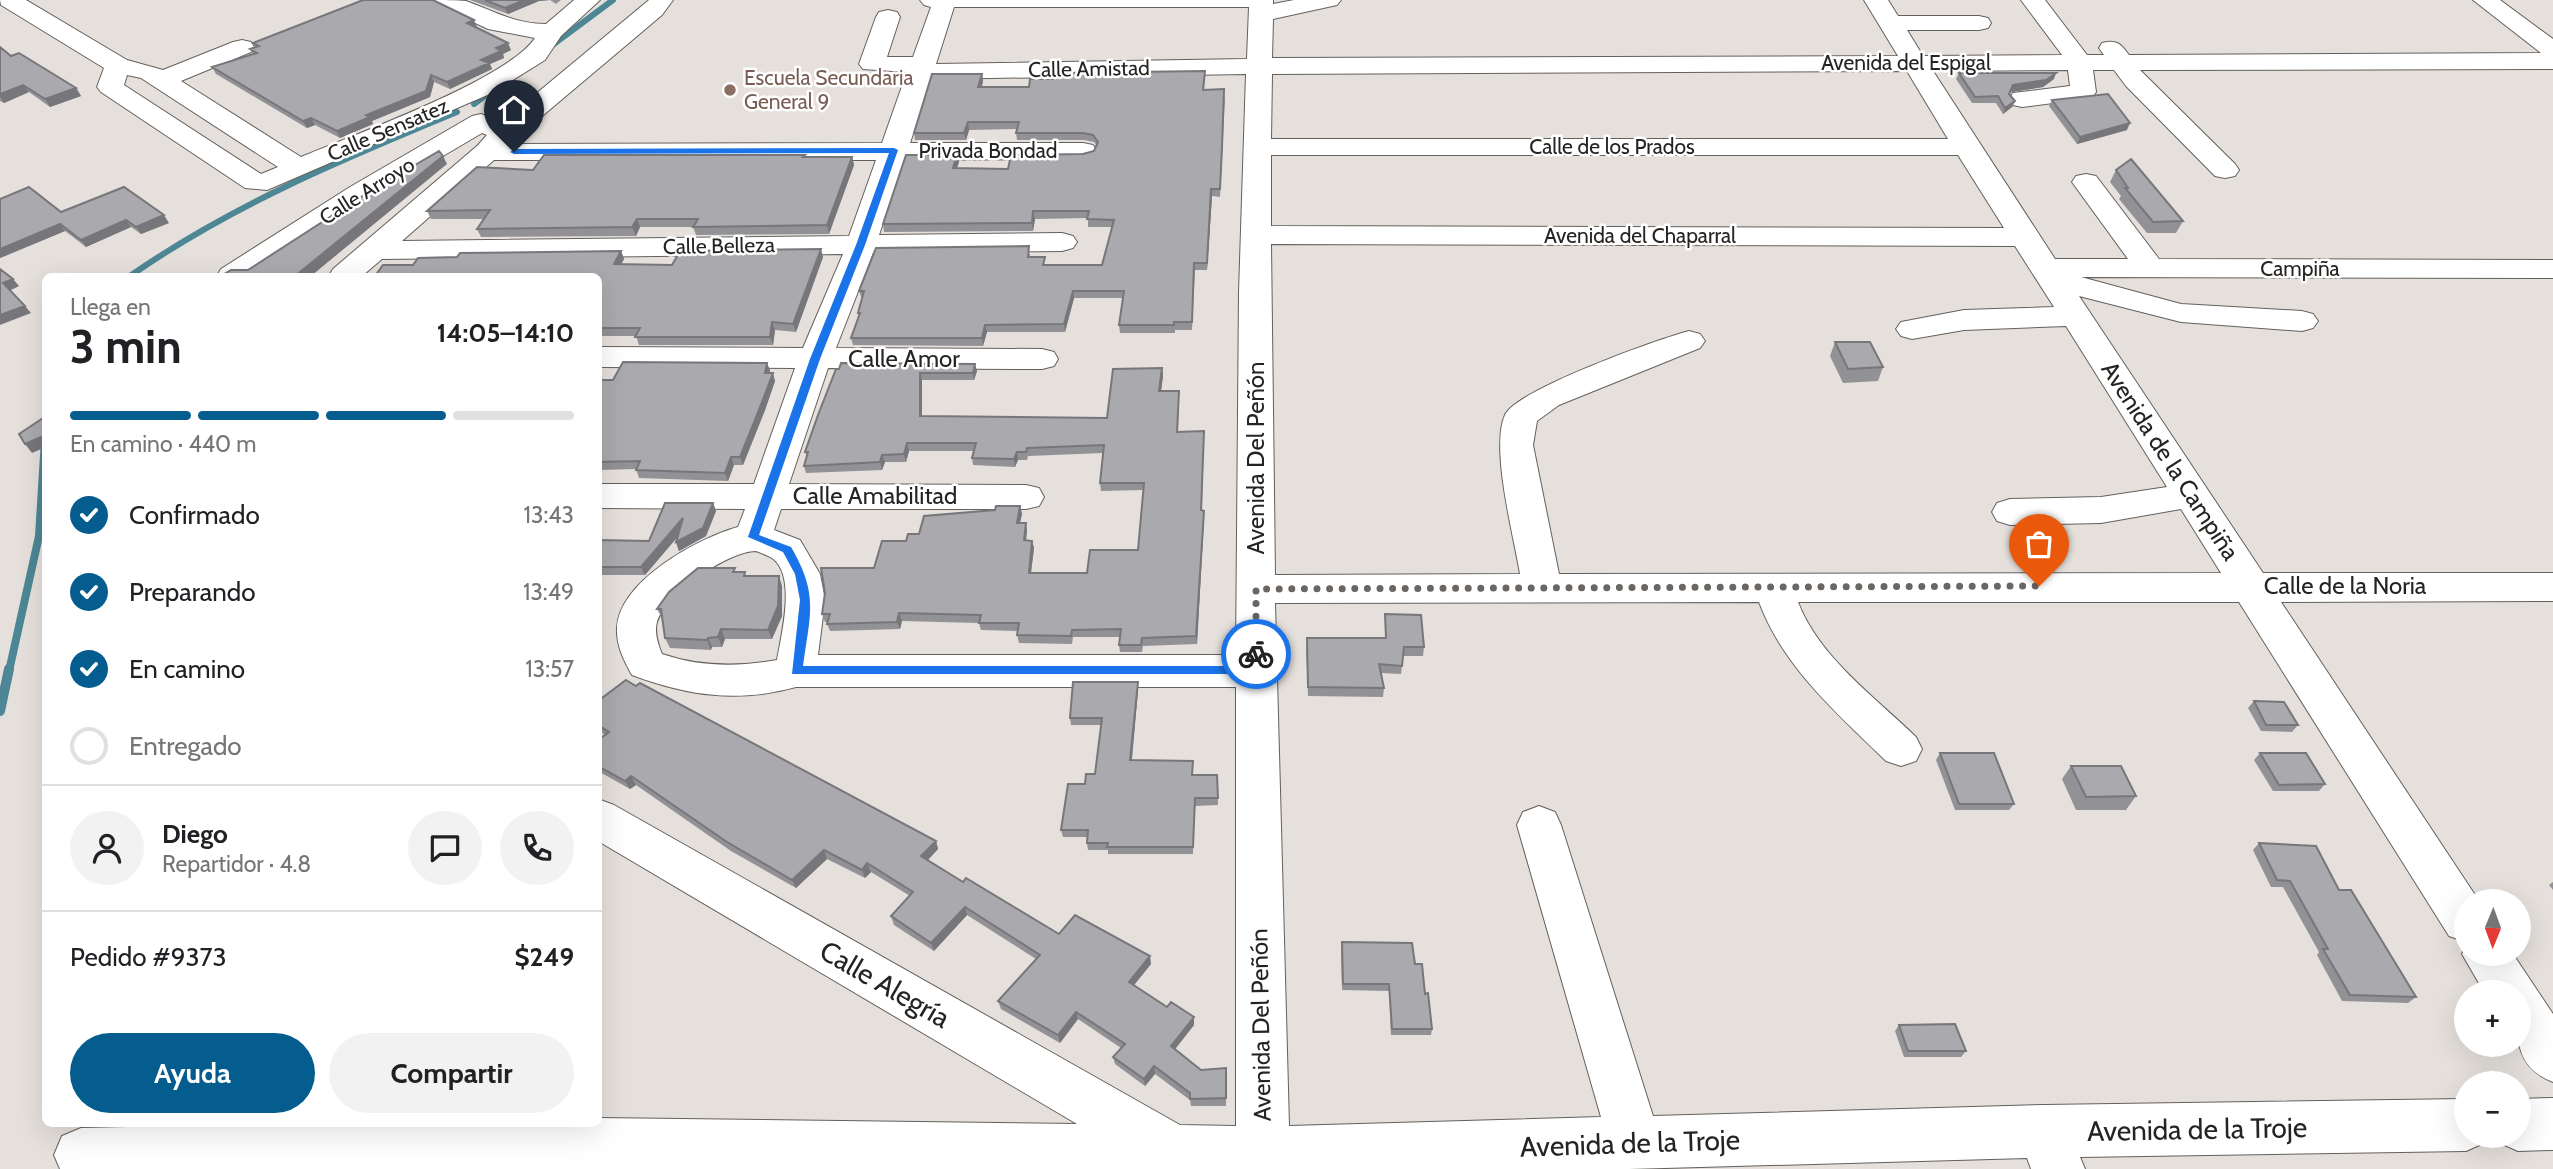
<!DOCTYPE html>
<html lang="es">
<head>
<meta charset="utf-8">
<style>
  :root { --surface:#fff; --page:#f2f2f2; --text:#202124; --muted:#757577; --line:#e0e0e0; --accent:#055c8e }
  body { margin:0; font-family:Cabin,sans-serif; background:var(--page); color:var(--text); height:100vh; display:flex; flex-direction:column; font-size:26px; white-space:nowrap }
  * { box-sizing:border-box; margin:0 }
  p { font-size:23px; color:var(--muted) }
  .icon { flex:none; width:38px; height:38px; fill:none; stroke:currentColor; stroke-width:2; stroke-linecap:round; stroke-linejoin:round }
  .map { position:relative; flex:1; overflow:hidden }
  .side { position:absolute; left:42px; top:273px; width:560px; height:854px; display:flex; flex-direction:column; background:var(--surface); border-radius:10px; box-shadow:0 7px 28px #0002 }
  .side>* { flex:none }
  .needle { width:46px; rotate:181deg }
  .controls { position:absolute; left:2454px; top:889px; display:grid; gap:14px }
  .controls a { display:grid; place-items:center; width:77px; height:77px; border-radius:50%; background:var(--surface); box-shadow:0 7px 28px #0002; font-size:35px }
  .pin { position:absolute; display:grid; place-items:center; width:60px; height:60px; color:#fff; margin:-72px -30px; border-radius:50% 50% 50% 0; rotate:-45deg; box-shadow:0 0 7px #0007 }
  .pin .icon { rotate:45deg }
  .courier { position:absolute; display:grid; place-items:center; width:70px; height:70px; margin:-35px; border:5px solid #1a73e8; border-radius:50%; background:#fff; color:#222; box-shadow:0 2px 9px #0007 }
  .head em { font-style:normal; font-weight:700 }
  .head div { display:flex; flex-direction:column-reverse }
  .head { display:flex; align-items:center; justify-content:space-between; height:119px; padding:0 28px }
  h1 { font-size:46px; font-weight:700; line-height:52px }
  .bar { display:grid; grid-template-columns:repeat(4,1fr); gap:10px 7px; align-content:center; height:84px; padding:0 28px }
  .bar i { height:9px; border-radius:5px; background:var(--line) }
  .bar .on { background:var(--accent) }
  .bar p { grid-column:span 4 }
  .line { display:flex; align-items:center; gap:18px; padding:0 28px; border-top:2px solid var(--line) }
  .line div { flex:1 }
  .round { display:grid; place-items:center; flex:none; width:74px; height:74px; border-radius:37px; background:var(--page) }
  ol { padding:0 28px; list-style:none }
  li { display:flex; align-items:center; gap:21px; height:77px }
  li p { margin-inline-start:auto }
  li .icon { padding:7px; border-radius:50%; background:var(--accent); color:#fff; stroke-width:4 }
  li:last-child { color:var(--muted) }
  li i { width:38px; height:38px; border:4px solid var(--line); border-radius:50% }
  .button { display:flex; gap:14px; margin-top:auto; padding:14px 28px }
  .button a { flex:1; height:80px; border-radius:42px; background:var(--accent); color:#fff; font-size:28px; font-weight:700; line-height:80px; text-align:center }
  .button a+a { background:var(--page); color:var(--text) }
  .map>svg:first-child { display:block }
</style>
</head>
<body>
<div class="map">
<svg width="2553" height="1169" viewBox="0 0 2553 1169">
  <rect width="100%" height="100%" fill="#e5e0dc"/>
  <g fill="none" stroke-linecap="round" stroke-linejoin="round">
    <path stroke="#4d8694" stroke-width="6" d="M547 49 613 0
      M474 104 491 91
      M130 276C232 205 343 159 457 112"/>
    <path stroke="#4d8694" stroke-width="8" d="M9 671 39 536 46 423"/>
    <path stroke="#4d8694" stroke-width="10" d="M0 711 9 669"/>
    <g stroke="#64605c" stroke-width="2">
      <path id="minor" d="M0 0H26L127 60 163 70 233 42 242 40 251 42 254 47 251 52 181 81 301 157C353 135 507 80 535 38L488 29 437 5 433 0C443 0 457 0 466 1 494 11 515 24 546 24L574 0H600L561 36 545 60 492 93 267 190 245 188 101 92 97 87 104 68 1 5ZM127 75 141 78 278 167 261 174 124 85Z
        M649 0H673L662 15 509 144 882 143 907 72 863 69 859 64 876 17 879 12 888 10 897 12 900 17 887 57H913L931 7 924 5 920 0H1273V4L1294 0H1341L1337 5 1273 19 1272 58 1898 56 1864 0H1888L1898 16H1979L1988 18 1991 23 1988 28 1979 30H1907L1923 56 2062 55 2021 0H2045L2087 55H2104L2099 48 2102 43C2117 39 2121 44 2129 55L2541 53 2473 0H2500L2553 39V69L2140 70 2235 164 2239 170 2235 176 2225 178 2215 176 2126 86 2114 70H2093L2096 92 2092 98 2022 107 2013 105 2009 99 2013 93 2070 86 2068 70 1933 71 2055 259H2128L2072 182 2076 176 2086 174 2096 176 2159 259 2553 260V278L2081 277 2181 304 2302 311 2313 314 2318 321 2313 328 2302 331 2181 322 2079 296 2263 573H2553V601L2281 602 2479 901H2466V942L2449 936 2239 602H1798C1819 657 1875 697 1916 737L1922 749 1916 761 1901 766 1886 761C1838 714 1783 667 1759 602L1275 603 1289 1126 1601 1117 1517 825 1523 812 1539 806 1555 812 1561 825 1653 1116 2044 1105 2466 1099V1136H2488L2484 1143 2466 1151 2080 1157 2085 1169H2031L2027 1158 1629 1169H60L54 1155 62 1136 81 1128 271 1124H598V1118L1077 1124 598 841V799L614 805 1180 1125 1236 1126V687H796C738 703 688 696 632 675 624 661 616 645 617 628 619 581 698 538 738 527L745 509 598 508V484H754L795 368 598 367V347L803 348 843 254 382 259 362 276H329L333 269 477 146 487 135 482 133 370 199 252 276H217L221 269 350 187 472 116 481 114 502 122ZM954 7H1249L1247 59 936 64ZM1907 71 1948 139H1271L1272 74ZM1246 74 1239 292 1236 655H818L825 600 820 574 800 540 774 530 781 509H1026L1039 506 1044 497 1039 488 1026 485 789 484 828 368 1042 369 1054 366 1058 359 1054 352 1042 349 836 348 873 253 1062 251 1073 248 1077 242 1073 236 1062 233 879 235 904 160 1083 159 1093 157 1097 151 1093 145 1083 143H910L931 79ZM1271 155H1958L2004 228 1271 226ZM494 160H876L849 236 402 241ZM1271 244 2015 246 2054 307 1964 310 1901 322 1896 329 1901 336 1912 339 1964 330 2066 326 2167 487 2101 497 2010 499 1997 503 1992 512 1997 521 2010 525 2101 523 2181 509 2221 573 1559 574 1533 445 1537 421 1559 405 1700 348 1705 341 1700 334 1689 331C1658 339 1516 390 1505 415 1490 448 1514 537 1520 574L1275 575ZM756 551C761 553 767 555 772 558 797 575 781 636 777 660 738 667 700 667 662 654 658 644 654 632 657 622 665 595 728 551 756 551Z
        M2466 946V954H2513L2553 1014V1082C2510 1065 2518 1031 2518 992H2484L2462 954Z
        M2553 1098V1150L2518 1151 2500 1143 2496 1136H2518V1099Z"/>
    </g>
    <use href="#minor" fill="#fff" fill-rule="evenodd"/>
  </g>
  <path fill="#929196" d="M470 0H561L556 4 550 0 539 1 508 14Z
    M476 27 511 50 503 54 504 58 490 64 492 69 450 89 434 82 430 97 372 121 373 124 340 138 315 125 307 128 216 74 212 67 253 54 250 49 255 47 253 43 477 27Z
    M0 47 11 56 76 88 81 96 50 107 29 92 4 103 0 101Z
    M1959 73 2054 79 2043 87 2011 92 2010 94 2015 101 2012 107 2003 114 1996 103H1972L1956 79Z
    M982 74 983 81 982 87H1029L1205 78 1204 90 1225 97 1220 197 1212 196 1207 270H1195L1192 330H1175V333H1120L1119 325 1123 298H1074L1065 332H987L983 346 853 345 851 338 859 318 858 313 862 299 859 291 1030 254V257L1046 265H1102L1112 227H1088V218L1035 219 1033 231 884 232 883 224 957 155 959 162 957 168 1008 169 1094 151 1097 146 1094 142 1084 140H1017L1016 133 1017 129 969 130 966 140H915L914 133Z
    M2052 100 2127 130 2077 144 2049 106Z
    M805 157H852L854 165 829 234 696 235 693 227H640L636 236 481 237 477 229 484 219H431L427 211 533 170Z
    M2116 170 2183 221 2176 233H2147L2119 199 2121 196 2110 182Z
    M61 212 169 223 141 234 131 227 86 247 65 231 0 258Z
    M621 251 624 259 621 264 672 265 823 257 796 332 775 330 773 345H639L636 336H598V276L413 265Z
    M1835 342 1883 367 1878 381 1843 383 1830 356Z
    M1162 368 1163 376 1161 391H1179L1178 432 1204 431 1202 511H1204V518L1197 644 1143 646 1142 652H1120L1119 645 1120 637H1073L1072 644 1019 643 1017 635 1018 631 981 630 979 623 902 621 900 629 830 631 827 624 828 622H825L822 614 906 541 919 534 995 510 1020 506 1022 514 1020 523 1027 530 1026 541H1032L1034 548 1031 573H1087L1138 550 1144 490 1101 491 1100 483 1103 453 1028 456 1027 460H1018L1015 467 973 465 972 458 974 451H909L906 462H885L882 470 806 473 804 466 807 457 805 452 836 369 977 371 974 380H922V416L1107 418Z
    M770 370 769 373 775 381 765 410 743 465H734L728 481 639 478 636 469 598 470V380Z
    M713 503 716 511 706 536 679 551 676 542 677 537 645 575H598V540L649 541Z
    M737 572 782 586V616L772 639H725L722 647H712L711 650 670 648 665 638 662 618 657 609Z
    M1385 614 1424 647 1423 656H1403L1401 674 1381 673 1384 688 1383 697 1308 696 1306 646 1385 638Z
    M1138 682V690L1132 760 1193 761V775H1217L1218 805 1195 806 1193 854H1108V850H1088L1087 843 1088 837H1063L1061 830 1085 784 1095 774 1102 725H1071L1070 718Z
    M598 701 936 841 938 849 928 860 963 882 1059 934 1151 964 1134 985 1194 1025 1175 1049 1201 1070 1226 1068V1106H1191L1190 1100 1155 1074 1145 1086 1115 1064 1113 1057 1121 1048 1078 1019 1060 1043 1001 1009 998 1001 1036 959 967 915 934 951 894 925 891 916 910 896 871 872 865 878 827 859 796 888 731 851 636 785 630 789 598 771V740L605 735 598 730Z
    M2254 701 2298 725 2292 732 2261 731 2248 708Z
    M1940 753 2014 804 2009 810H1955L1936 760Z
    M2260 753 2325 784 2319 791H2273L2254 760Z
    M2071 766 2136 796 2126 810H2076L2062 779Z
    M2259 843 2339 890 2416 997 2408 1003 2342 1001 2317 955 2319 952 2283 887H2271L2253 850Z
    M2553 882V890L2549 885Z
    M1341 948 1415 964 1425 994 1432 1029 1431 1035H1391L1389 991 1342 990Z
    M1899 1025 1966 1051 1961 1057H1904L1895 1031Z"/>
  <path fill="#77767a" d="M524 0H550L539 1 508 14 505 8Z
    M474 20 477 27 470 29 467 23Z
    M508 43 511 50 503 54 504 58 490 64 492 69 450 89 447 82 496 48Z
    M2056 73 2054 79 2043 87 2011 92 2013 85Z
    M982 74 983 81 980 94 978 87Z
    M431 75 434 82 430 97 372 121 373 124 340 138 337 131Z
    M23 85 29 92 4 103 0 97V94Z
    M76 88 81 96 50 107 45 99Z
    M2015 101 2012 107 2003 114 2005 108Z
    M311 118 315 125 307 128 303 121Z
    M968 122 969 130 966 140 964 133Z
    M2130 123 2127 130 2077 144 2080 137Z
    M957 155 959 162 954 176 953 168Z
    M443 156 447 164 311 276H295Z
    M852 157 854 165 829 234 827 225Z
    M1211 189 1212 196 1207 270V263Z
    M1033 211 1035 219 1033 231 1032 223Z
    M164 215 169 223 141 234 136 227Z
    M637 219 640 227 636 236 632 227Z
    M126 220 131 227 86 247 81 240Z
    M60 224 65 231 0 258V249Z
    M821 249 823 257 796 332 793 324Z
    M621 251 624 259 617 272 614 264Z
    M13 279 19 286 9 291 3 283Z
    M1073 291 1074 298 1065 332 1064 324Z
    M25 306 31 313 0 325V315Z
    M772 322 775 330 773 345 770 337Z
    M985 325 987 332 983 346 982 338Z
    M767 363 770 370 768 381 765 373Z
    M975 364 977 371 974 380 973 373Z
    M1162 368 1163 376 1160 399 1159 391Z
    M773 373 775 381 765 410 743 465 740 457Z
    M920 373 922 380V424L920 416Z
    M46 435V447L32 453 25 444Z
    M907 443 909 451 906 462 904 454Z
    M1017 452 1018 460 1015 467 1014 459Z
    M882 455 885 462 882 470 880 462Z
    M731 457 734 465 728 481 725 473Z
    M713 503 716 511 706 536 679 551 676 542Z
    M1020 506 1022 514 1018 530 1017 523Z
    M1204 511V518L1197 644 1196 636Z
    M683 518 687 526 645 575 641 567Z
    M1026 523 1027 530 1025 548 1024 540Z
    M1032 541 1034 548 1030 580 1029 573Z
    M779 576 782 586V616L772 639 768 630Z
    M899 613 902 621 900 629 897 622Z
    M721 629 725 639 722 647 718 637Z
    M708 638 712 647 711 650 707 640Z
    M1138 682V690L1131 767 1130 760Z
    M631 776 636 785 630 789 625 781Z
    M936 841 938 849 924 864 921 856Z
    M824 850 827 859 796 888 792 880Z
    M867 863 871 872 865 878 862 870Z
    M965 907 967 915 934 951 931 943Z
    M1150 956 1151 964 1130 990 1129 982Z
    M1076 1012 1078 1019 1060 1043 1058 1035Z
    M1194 1017V1025L1172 1053 1171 1046Z
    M1154 1066 1155 1074 1145 1086 1144 1079Z"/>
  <path fill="#aaa9ae" stroke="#77767a" stroke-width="2" d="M363 0H433L474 20 467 23 508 43 496 48 501 51 481 60 489 63 447 82 431 75 426 91 366 115 370 117 337 131 311 118 303 121 212 67 257 53 250 49 259 46 253 43Z
    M485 0H524L505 8Z
    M0 47 11 56 19 53 76 88 45 99 23 85 0 94Z
    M1205 71 1203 90 1224 89 1222 147 1220 189H1211L1207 263H1194L1192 322H1174V325H1119L1124 291H1073L1064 324 985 325 982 338H851L860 313H858L864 291H859L876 248 1029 246 1028 257H1045L1043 265H1102L1114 220 1087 219 1089 211H1033L1032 223 883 224 906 155H957L953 168 1008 169 1011 155 1083 154 1094 151 1098 142 1093 135 1083 133H1016L1019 122H968L964 133H914L932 74H982L978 87H1029L1030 79H1054L1055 73Z
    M1959 73H2056L2046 80 2013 85 2009 94 2015 101 2005 108 1998 96 1975 97Z
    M2108 94 2130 123 2080 137 2052 100Z
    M439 151 443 156 295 276H221L231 270H248L367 193Z
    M544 155H805L803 157H852L827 225 693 227 698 219H637L632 227 477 229 490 210 427 211 477 167 533 170Z
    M2131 159 2183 221 2153 222 2125 188H2128L2116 170Z
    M29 187 61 212 124 187 164 215 136 227 126 220 81 240 60 224 0 249V199Z
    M821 249 793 324 772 322 770 337H635L640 328H598V276H375L383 265H413L418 258 457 257 460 253 621 251 614 264 672 265 680 251Z
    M0 269 13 279 3 283 25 306 0 315Z
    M1835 342H1870L1883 367 1848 369Z
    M623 362 767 363 765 373H773L762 402 740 457H731L725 473 636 470 640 461 598 462V380H613Z
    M841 363 975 364 973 373H920V416L1107 418 1113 369 1162 368 1159 391H1179L1177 432 1204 431 1201 510 1204 511 1196 636 1142 638 1141 645H1119L1121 629 1072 630 1071 636 1017 635 1019 623H979L981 615 899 613 897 622 827 624 830 614H822L825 593 821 568H874L882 541H906L908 534H919L924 516 995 510 996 506H1020L1017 523H1026L1024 540 1032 541 1029 573H1087L1090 550H1138L1144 483H1100L1104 445 1027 448 1026 452H1017L1014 459 972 458 976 443H907L904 454 882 455 880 462 804 466 808 452H805L818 415 836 369H839Z
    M46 416V435L25 444 19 434Z
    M665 503H713L703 528 676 542 683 518 641 567H598V540L649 541Z
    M698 568H735L733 572H745L744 576H779L778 606 768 630 721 629 718 637 708 638 707 640 665 638 661 609H657L669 592Z
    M1385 614 1421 615 1424 647H1404L1402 666 1379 664 1384 688 1308 687 1307 638H1386Z
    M626 680 636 686 640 683 936 841 921 856 963 882 966 878 1059 934 1075 915 1150 956 1129 982 1167 1007 1171 1002 1194 1017 1171 1046 1201 1070 1226 1068V1098L1190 1099V1093L1154 1066 1144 1079 1113 1057 1125 1044 1076 1012 1058 1035 998 1001 1040 955 965 907 931 943 891 916 913 892 867 863 862 870 824 850 792 880 727 842 631 776 625 781 598 766V740L609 732 598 725V701Z
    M1073 682H1138L1130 760 1193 761 1192 775H1217L1218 798H1195L1193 847H1107L1108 843H1087L1088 830H1061L1068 784H1085L1086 774H1095L1102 718H1070Z
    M2254 701 2284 702 2298 725H2266Z
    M1940 753H1994L2014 804H1959Z
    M2260 753H2306L2325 784 2279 785Z
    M2071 766H2121L2136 796 2086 797Z
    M2259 843 2316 846 2339 890H2351L2416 997 2350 995 2323 949H2328L2290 881 2277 880Z
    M1342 942 1412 943 1415 964H1422L1425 994 1428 993 1432 1029H1392L1389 984H1343Z
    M1955 1024 1966 1051H1908L1899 1025Z"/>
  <path fill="#1a73e8" d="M894 148 898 150 865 245 820 359 759 535 791 547C819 595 810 613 803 666H1250V654L1256 649 1262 654 1260 674H792L800 600 795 574 783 552 748 537 810 359 856 245 889 153 514 154 510 152 514 149Z"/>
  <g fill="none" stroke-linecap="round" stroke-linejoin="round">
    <path stroke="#696663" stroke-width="7" stroke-dasharray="0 12.6" d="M1256 654V589L2039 586"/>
  </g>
  <circle fill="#8d6e63" stroke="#fff" stroke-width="2.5" cx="730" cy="90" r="7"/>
  <g text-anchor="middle" stroke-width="5" stroke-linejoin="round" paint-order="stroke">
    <g font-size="21" fill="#262422" stroke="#fff">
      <text x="1906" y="70">Avenida del Espigal</text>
      <text transform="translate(1089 69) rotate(-1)" y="7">Calle Amistad</text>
      <text transform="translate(388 130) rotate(-23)" y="7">Calle Sensatez</text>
      <text x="1612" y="154">Calle de los Prados</text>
      <text x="988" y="158">Privada Bondad</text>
      <text transform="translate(367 191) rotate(-32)" y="7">Calle Arroyo</text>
      <text x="1640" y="243">Avenida del Chaparral</text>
      <text transform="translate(719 246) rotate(-1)" y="7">Calle Belleza</text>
      <text x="2300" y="276">Campiña</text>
    </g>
    <g font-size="21" fill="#785e54" stroke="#fff" text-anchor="start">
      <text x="744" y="85">Escuela Secundaria<tspan x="744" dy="24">General 9</tspan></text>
    </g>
    <g font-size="24" fill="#262422" stroke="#fff">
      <text x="904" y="367">Calle Amor</text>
      <text transform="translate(1256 458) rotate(-90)" y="8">Avenida Del Peñón</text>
      <text transform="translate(2170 461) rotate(57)" y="8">Avenida de la Campiña</text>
      <text x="875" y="504">Calle Amabilitad</text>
      <text x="2345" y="594">Calle de la Noria</text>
      <text transform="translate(1261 1025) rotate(-91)" y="8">Avenida Del Peñón</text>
    </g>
    <g font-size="28" fill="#262422" stroke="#fff">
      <text transform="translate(885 984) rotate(30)" y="10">Calle Alegría</text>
      <text transform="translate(2197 1129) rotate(-1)" y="10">Avenida de la Troje</text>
      <text transform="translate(1630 1143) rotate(-2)" y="10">Avenida de la Troje</text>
    </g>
  </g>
</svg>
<div class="controls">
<a><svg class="needle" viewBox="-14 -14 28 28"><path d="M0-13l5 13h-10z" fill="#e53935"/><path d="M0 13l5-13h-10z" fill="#757577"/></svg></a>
<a>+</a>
<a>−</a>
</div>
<div class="pin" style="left:2039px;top:586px;background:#ea580c"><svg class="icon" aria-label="bag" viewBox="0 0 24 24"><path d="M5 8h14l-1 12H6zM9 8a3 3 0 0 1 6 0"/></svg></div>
<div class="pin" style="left:514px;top:152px;background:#1f2937"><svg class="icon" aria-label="home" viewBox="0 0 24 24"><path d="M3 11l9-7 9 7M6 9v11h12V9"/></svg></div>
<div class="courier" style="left:1256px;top:654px"><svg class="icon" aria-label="bike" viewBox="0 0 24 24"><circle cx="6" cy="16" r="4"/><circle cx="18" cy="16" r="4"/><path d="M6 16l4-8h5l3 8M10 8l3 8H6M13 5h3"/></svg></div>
<section class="side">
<div class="head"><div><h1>3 min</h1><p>Llega en</p></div><em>14:05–14:10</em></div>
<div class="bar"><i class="on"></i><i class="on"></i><i class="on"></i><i></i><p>En camino · 440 m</p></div>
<ol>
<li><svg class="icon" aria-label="check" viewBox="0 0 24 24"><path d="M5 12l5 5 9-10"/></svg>Confirmado<p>13:43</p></li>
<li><svg class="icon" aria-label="check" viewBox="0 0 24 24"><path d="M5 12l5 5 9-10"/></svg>Preparando<p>13:49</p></li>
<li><svg class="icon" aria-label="check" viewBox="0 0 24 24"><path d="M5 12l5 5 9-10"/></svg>En camino<p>13:57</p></li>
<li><i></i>Entregado</li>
</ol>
<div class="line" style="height:126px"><a class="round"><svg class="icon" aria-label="person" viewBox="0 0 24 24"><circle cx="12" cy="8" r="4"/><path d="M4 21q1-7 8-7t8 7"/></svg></a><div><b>Diego</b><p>Repartidor · 4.8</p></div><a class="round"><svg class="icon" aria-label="chat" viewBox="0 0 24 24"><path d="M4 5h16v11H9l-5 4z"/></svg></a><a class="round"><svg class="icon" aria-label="phone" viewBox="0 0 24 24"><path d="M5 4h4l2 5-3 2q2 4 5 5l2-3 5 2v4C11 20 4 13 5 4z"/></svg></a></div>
<div class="line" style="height:91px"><div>Pedido #9373</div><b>$249</b></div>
<div class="button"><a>Ayuda</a><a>Compartir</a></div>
</section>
</div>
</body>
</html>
